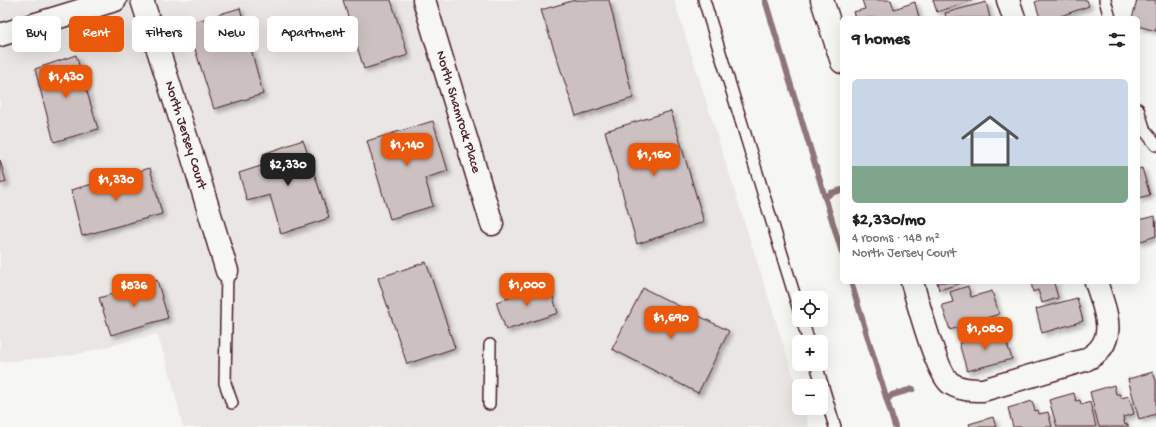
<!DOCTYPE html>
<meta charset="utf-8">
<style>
:root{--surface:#fff;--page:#f2f2f2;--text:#202124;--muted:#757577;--accent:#ea580c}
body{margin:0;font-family:"Gochi Hand",sans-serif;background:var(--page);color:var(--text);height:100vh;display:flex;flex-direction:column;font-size:15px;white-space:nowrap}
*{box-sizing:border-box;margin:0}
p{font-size:13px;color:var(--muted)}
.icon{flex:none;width:22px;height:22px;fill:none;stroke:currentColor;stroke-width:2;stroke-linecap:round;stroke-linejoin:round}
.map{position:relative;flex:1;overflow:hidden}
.drawer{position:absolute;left:840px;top:16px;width:300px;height:268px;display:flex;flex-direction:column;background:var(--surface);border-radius:6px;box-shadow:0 4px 16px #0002}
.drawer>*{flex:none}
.top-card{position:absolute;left:12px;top:16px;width:380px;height:36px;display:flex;gap:8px}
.buttons{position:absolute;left:792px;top:291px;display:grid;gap:8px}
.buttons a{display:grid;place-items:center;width:36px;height:36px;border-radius:6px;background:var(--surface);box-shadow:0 4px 16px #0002;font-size:20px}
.price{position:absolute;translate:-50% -34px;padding:0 9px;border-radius:8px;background:var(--accent);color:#fff;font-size:13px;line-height:26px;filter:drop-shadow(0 1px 2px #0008)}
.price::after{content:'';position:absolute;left:50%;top:24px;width:12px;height:9px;margin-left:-6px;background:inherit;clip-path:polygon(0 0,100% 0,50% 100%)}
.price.selected{background:#222;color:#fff}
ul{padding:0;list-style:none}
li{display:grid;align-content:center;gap:8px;height:212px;padding:0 12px}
li span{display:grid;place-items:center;height:124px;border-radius:6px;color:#555}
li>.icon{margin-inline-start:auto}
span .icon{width:72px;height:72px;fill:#fffc;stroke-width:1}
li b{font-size:17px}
h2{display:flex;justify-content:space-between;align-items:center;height:48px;padding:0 12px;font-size:17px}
.pill{padding:0 14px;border-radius:6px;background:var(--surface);box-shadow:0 4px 16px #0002;font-size:14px;line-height:36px}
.pill.selected{background:var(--accent);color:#fff}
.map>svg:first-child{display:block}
</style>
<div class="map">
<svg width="1156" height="427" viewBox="0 0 1156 427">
<defs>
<filter id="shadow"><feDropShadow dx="3.5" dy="3.5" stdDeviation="2" flood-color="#0004"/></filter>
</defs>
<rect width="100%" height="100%" fill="#f6f6f2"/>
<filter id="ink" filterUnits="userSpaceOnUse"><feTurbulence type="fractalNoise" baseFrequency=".025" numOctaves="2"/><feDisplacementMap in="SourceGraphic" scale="8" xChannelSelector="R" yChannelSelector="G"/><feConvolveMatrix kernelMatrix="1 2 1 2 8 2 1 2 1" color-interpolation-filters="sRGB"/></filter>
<g filter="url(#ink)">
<!-- built -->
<path fill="#e9e6e3" d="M0,0H674L799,394V408H803L809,427H183L170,373L157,334L74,355L0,362Z"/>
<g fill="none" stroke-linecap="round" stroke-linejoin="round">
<!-- stream -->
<path stroke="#8e747a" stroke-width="6" d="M765,0L842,253
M825,198L831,193L842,190
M851,282L895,427
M887,400L892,395L913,389"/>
</g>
<!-- building -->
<path fill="#ccc1c0" stroke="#4a1f2b" filter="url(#shadow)" d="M343,0H391L408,55L364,69Z
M575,0H609L633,98L576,116L541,10Z
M862,0H891L894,9L915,2L919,18H855L853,12L865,9Z
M933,0H974L937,12Z
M1040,0H1087L1089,6L1055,18H1040L1035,2Z
M1137,0H1156V31L1138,26V18H1132Z
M986,2L990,18H946L945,13Z
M240,8L263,94L214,109L187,24Z
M76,55L98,129L54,142L35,69Z
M671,111L704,222L637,244L605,131Z
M433,121L448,171L425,178L433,206L390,219L367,141Z
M303,140L329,218L281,234L270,195L247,201L239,173L264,165L263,154Z
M0,160L6,182L0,184Z
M150,168L162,214L82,236L71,190Z
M1142,168L1150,195L1138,198V169Z
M1155,216L1156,236L1138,242V220Z
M426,262L455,348L407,364L378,278Z
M157,280L168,318L111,335L99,298Z
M937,282H965L939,290Z
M1031,282H1058L1054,283L1058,298L1042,303L1038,290L1033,292Z
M549,285L558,313L506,330L496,302Z
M968,286L971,297L992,291L999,314L950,330L942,305L953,302L950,292Z
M643,288L729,331L698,393L612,349Z
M1077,298L1083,321L1042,333L1036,309Z
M1003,332L1012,359L967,371L959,343Z
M1153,372L1156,381V414L1139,419L1128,379Z
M1114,385L1116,394H1120L1121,398L1129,396L1134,414L1123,417L1125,425L1128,424V427H1099L1090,392Z
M1074,393L1076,401L1080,400L1081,405L1090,402L1096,427H1057L1049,400Z
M1032,401L1035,411L1038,410L1039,414L1048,412L1052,427H1013L1008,408Z
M993,417L996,427H970L969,424Z"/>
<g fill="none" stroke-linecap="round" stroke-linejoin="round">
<defs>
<path id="lane" d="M704,0L799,310
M1105,0L1110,18
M1138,109L1145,131L1156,145
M227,271L225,383L232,403
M802,320L809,342
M816,364L835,427
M489,404L490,345"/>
<g id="street">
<path id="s1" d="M142,0L192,155L227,271"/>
<path id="s2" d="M424,0L492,224"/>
<path d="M822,0L842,62"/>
<path d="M1008,0L1014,18"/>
<path d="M0,35L115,0"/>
<path d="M912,282C918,303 936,371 950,383C960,390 972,390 983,390L1085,360C1121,343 1105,310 1096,282"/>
</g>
</defs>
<!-- lane casing -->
<use href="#lane" stroke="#4a1f2b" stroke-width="14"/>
<!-- street casing -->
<use href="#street" stroke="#4a1f2b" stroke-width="25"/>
<!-- lane -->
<use href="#lane" stroke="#f6f6f2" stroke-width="11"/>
<!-- street -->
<use href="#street" stroke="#f6f6f2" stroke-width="22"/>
</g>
</g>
<g text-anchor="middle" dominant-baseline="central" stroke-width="4" stroke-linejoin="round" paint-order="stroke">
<!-- street labels -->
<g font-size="14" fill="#4a1f2b" stroke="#f6f6f2">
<text stroke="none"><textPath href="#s2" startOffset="117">North Shamrock Place</textPath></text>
<text stroke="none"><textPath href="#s1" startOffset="142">North Jersey Court</textPath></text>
</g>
</g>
</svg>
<div class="buttons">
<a><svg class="icon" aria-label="locate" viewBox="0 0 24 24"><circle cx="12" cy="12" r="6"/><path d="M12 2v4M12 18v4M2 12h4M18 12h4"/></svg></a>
<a>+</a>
<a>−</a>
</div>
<b class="price" style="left:66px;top:99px">$1,430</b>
<b class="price" style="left:407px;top:167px">$1,140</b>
<b class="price" style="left:654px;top:177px">$1,160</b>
<b class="price selected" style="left:288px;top:187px">$2,330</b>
<b class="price" style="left:116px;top:202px">$1,330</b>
<b class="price" style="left:527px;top:307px">$1,000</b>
<b class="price" style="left:134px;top:308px">$836</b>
<b class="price" style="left:671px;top:340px">$1,690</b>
<b class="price" style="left:985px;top:351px">$1,080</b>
<div class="top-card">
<a class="pill">Buy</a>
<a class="pill selected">Rent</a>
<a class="pill">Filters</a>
<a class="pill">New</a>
<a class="pill">Apartment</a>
</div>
<section class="drawer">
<h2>9 homes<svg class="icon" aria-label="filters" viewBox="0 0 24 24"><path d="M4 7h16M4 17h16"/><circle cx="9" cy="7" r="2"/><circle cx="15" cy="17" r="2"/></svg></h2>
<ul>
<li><span style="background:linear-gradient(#c9d6e8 70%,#7fa58c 0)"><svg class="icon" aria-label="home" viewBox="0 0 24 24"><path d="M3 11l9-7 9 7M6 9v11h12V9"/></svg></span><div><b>$2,330/mo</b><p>4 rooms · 148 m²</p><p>North Jersey Court</p></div></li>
</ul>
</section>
</div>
